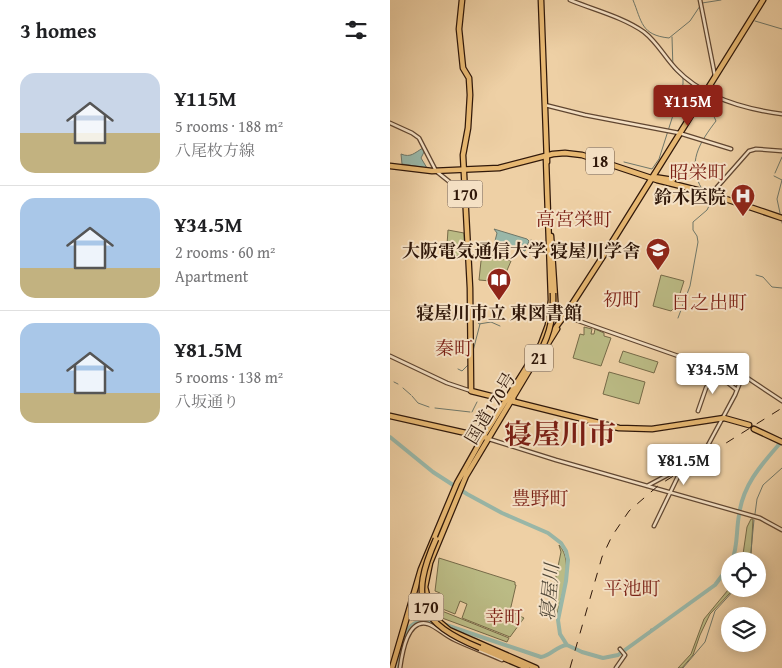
<!DOCTYPE html>
<meta charset="utf-8">
<style>
:root{--surface:#fff;--page:#f6f6f6;--text:#202124;--muted:#757577;--line:#e0e0e0;--accent:#8f2418}
body{margin:0;font-family:"Gentium Book Plus","Noto Serif JP",serif;background:var(--page);color:var(--text);height:100vh;display:flex;flex-direction:column;font-size:19px;white-space:nowrap}
*{box-sizing:border-box;margin:0}
p{font-size:16px;color:var(--muted)}
.icon{flex:none;width:28px;height:28px;fill:none;stroke:currentColor;stroke-width:2;stroke-linecap:round;stroke-linejoin:round}
.map{position:relative;flex:1;overflow:hidden}
.drawer{display:flex;flex-direction:column;background:var(--surface);width:390px}
.drawer>*{flex:none}
.tools{position:absolute;left:331px;top:552px;display:grid;gap:10px}
.tools a{display:grid;place-items:center;width:45px;height:45px;border-radius:50%;background:var(--surface);box-shadow:0 2px 12px #0003;font-size:25px}
.price{position:absolute;translate:-50% -42px;padding:0 11px;border-radius:5px;background:#fff;color:#222;font-size:16px;line-height:32px;filter:drop-shadow(0 1px 2px #0008)}
.price::after{content:'';position:absolute;left:50%;top:30px;width:15px;height:11px;margin-left:-8px;background:inherit;clip-path:polygon(0 0,100% 0,50% 100%)}
.price.active{background:var(--accent);color:#fff}
ul{padding:0;list-style:none}
li{display:flex;align-items:center;gap:15px;height:125px;padding:0 20px}
li+li{border-top:1px solid var(--line)}
li span{display:grid;place-items:center;flex:none;width:140px;height:100px;border-radius:15px;color:#555}
li>.icon{margin-inline-start:auto}
span .icon{width:60px;height:60px;fill:#fffc;stroke-width:1}
li b{font-size:21px}
h2{display:flex;justify-content:space-between;align-items:center;height:60px;padding:0 20px;font-size:21px}
main{display:flex;flex:1;min-height:0}
.map>svg:first-child{display:block}
</style>
<main>
<section class="drawer">
<h2>3 homes<svg class="icon" aria-label="filters" viewBox="0 0 24 24"><path d="M4 7h16M4 17h16"/><circle cx="9" cy="7" r="2"/><circle cx="15" cy="17" r="2"/></svg></h2>
<ul>
<li><span style="background:linear-gradient(#c9d6e8 60%,#c2b280 0)"><svg class="icon" aria-label="home" viewBox="0 0 24 24"><path d="M3 11l9-7 9 7M6 9v11h12V9"/></svg></span><div><b>¥115M</b><p>5 rooms · 188 m²</p><p>八尾枚方線</p></div></li>
<li><span style="background:linear-gradient(#a9c7e8 70%,#c2b280 0)"><svg class="icon" aria-label="home" viewBox="0 0 24 24"><path d="M3 11l9-7 9 7M6 9v11h12V9"/></svg></span><div><b>¥34.5M</b><p>2 rooms · 60 m²</p><p>Apartment</p></div></li>
<li><span style="background:linear-gradient(#a9c7e8 70%,#c2b280 0)"><svg class="icon" aria-label="home" viewBox="0 0 24 24"><path d="M3 11l9-7 9 7M6 9v11h12V9"/></svg></span><div><b>¥81.5M</b><p>5 rooms · 138 m²</p><p>八坂通り</p></div></li>
</ul>
</section>
<div class="map">
<svg width="392" height="668" viewBox="0 0 392 668">
<rect width="100%" height="100%" fill="#eed0a5"/>
<filter id="stains"><feTurbulence type="fractalNoise" baseFrequency=".004" numOctaves="4"/><feColorMatrix values="0 0 0 0 .2 0 0 0 0 .09 0 0 0 0 .02 0 0 0 .5 -.17"/></filter>
<radialGradient id="worn" r=".72"><stop offset=".6" stop-color="#630" stop-opacity="0"/><stop offset="1" stop-color="#630" stop-opacity=".3"/></radialGradient>
<!-- green -->
<path fill="#bbbb85" stroke="#766a48" d="M58,230L74,233L75,256H63L62,245H57Z
M97,254L121,261L112,282L89,280L91,261L95,258Z
M271,275L294,281L286,306L281,311L263,306Z
M194,327L202,329L201,334H204L205,329L214,333V336L221,338L211,366L183,358L190,334L194,335Z
M233,351L268,362L264,373L229,362Z
M219,372L255,382L249,404L213,394Z
M361,519H363L361,556L359,561H352L357,527Z
M169,545C185,562 171,598 166,617H165L164,586L171,552Z
M49,558L125,582V585H126L120,611L134,618L120,637L72,618L77,604L70,601L65,614L45,606L50,593L45,591Z
M338,590L341,592L320,614L310,635L303,655L292,668H288L301,654L314,619Z
M42,607L119,638L117,642L52,618Z"/>
<!-- water -->
<path fill="#99b7a8" stroke="#6f7769" d="M33,148L34,152L31,158L37,168L12,164L11,154C21,158 24,153 33,148Z
M104,229L137,239L139,241L135,251L119,246L116,257L107,255L110,243L105,241L107,233Z"/>
<g fill="none" stroke-linecap="round" stroke-linejoin="round">
<!-- stream -->
<path stroke="#6f7769" stroke-width="1" d="M243,0C252,22 251,35 279,38L300,21L312,3L331,0
M365,21L392,29
M282,37L283,69L294,79
M234,162L262,169L269,159L293,84V78
M385,173L392,157
M384,176L392,180L387,199L390,213
M312,189C296,163 310,142 326,121L316,99
M392,222V223
M138,256L141,240
M366,275L373,277L382,287L392,288
M63,316L67,317V319L76,320L78,318
M81,317L86,318L89,324L101,322L110,326
M86,318L89,308
M288,318L300,286L308,242L307,236L303,230V222L317,210L320,204L316,194
M83,351L90,324
M68,369L72,371L79,364
M4,382L8,384
M13,388L21,395
M22,396L28,403L39,407
M45,408L80,412
M82,412L87,402
M365,514L367,499L373,485L392,468
M360,561L364,520
M259,634L261,629
M293,668L315,642L325,611L345,589"/>
<!-- river -->
<path stroke="#99b7a8" stroke-width="4" d="M0,437L43,472L77,494L112,513L158,533L171,543L176,551L178,560L176,581L168,620L170,634L177,645L192,652L213,658L228,655L325,585L340,565
M342,561C348,546 346,531 349,515C353,484 372,464 392,441
M53,624L151,657C161,656 166,646 177,645
M9,668C12,643 13,613 46,623"/>
<defs>
<path id="tertiary" d="M180,0C204,10 233,17 254,32C268,43 275,58 287,70C314,98 354,109 392,114
M310,0L325,76
M155,105L195,115L289,133L341,149
M0,123L22,133L29,138L46,171L61,183H75
M321,194L359,151L366,149L392,151
M166,313L308,363L324,372L347,390
M0,356L57,383L81,391
M308,411L316,388L325,373
M99,439L166,460L370,518L392,530
M257,486L287,470L290,471
M264,526L293,466L317,447L345,395L353,375L392,401
M10,668C12,654 17,618 38,624C47,627 55,636 65,640C80,647 96,653 112,660
M226,668L235,655L230,649"/>
<path id="primary" d="M0,166L42,171L109,168L163,154L175,153L192,155L267,180L315,192L392,218
M264,177L283,180
M157,339L175,315L219,247L373,0
M147,361L167,329
M123,399L121,401L229,428L262,429L334,418L359,425
M0,416L98,438
M364,429L392,442"/>
<path id="trunk" d="M72,0L69,29L73,68L79,78L80,95L78,128L73,155L80,288L81,391L121,401
M151,0L157,162
M161,236L166,313
M143,364L76,476L40,563L35,587L41,611L46,619L59,630L146,668
M90,648L137,668
M2,668L31,569L67,483L93,437L151,344L158,325L161,300L156,159"/>
</defs>
<!-- tertiary casing -->
<use href="#tertiary" stroke="#604631" stroke-width="5"/>
<!-- primary casing -->
<use href="#primary" stroke="#30180a" stroke-width="7"/>
<!-- trunk casing -->
<use href="#trunk" stroke="#30180a" stroke-width="7"/>
<!-- tertiary -->
<use href="#tertiary" stroke="#f4e0c4" stroke-width="2.5"/>
<!-- primary -->
<use href="#primary" stroke="#e7b872" stroke-width="4.5"/>
<!-- trunk -->
<use href="#trunk" stroke="#e7b872" stroke-width="4.5"/>
<!-- rail -->
<path stroke="#30180a" stroke-width="1" stroke-dasharray="9 9" stroke-linecap="butt" d="M180,668L212,557L222,536L239,511L269,485L392,408"/>
<defs>
<path id="trunk-bridge" d="M143,364C158,341 164,321 163,293
M46,539C19,600 29,623 90,648"/>
</defs>
<!-- trunk-bridge casing -->
<use href="#trunk-bridge" stroke="#30180a" stroke-width="7" stroke-linecap="butt"/>
<!-- trunk-bridge -->
<use href="#trunk-bridge" stroke="#e7b872" stroke-width="4.5"/>
</g>
<!-- icons -->
<defs>
<symbol id="hospital-pin" viewBox="-11 -11 22 30"><path d="M0 17L-7.5 6A9.5 9.5 0 1 1 7.5 6Z" fill="#8f2418" stroke="#f4e0c4"/><path d="M-5-5h3v3.5h4V-5h3V5h-3V1.5h-4V5h-3Z" fill="#fff"/></symbol>
<symbol id="university-pin" viewBox="-11 -11 22 30"><path d="M0 17L-7.5 6A9.5 9.5 0 1 1 7.5 6Z" fill="#8f2418" stroke="#f4e0c4"/><path d="M0-5L7-2L0 1L-7-2ZM-4 1L0 2.5L4 1V4Q0 6-4 4Z" fill="#fff"/></symbol>
<symbol id="library-pin" viewBox="-11 -11 22 30"><path d="M0 17L-7.5 6A9.5 9.5 0 1 1 7.5 6Z" fill="#8f2418" stroke="#f4e0c4"/><path d="M-6-4Q-3-5.5-.7-3.5V5Q-3 3-6 4ZM6-4Q3-5.5 .7-3.5V5Q3 3 6 4Z" fill="#fff"/></symbol>
</defs>
<g fill-rule="evenodd">
<use href="#hospital-pin" x="339" y="182" width="28" height="38"/>
<use href="#university-pin" x="254" y="236" width="28" height="38"/>
<use href="#library-pin" x="95" y="266" width="28" height="38"/>
</g>
<g text-anchor="middle" dominant-baseline="central" stroke-width="4" stroke-linejoin="round" paint-order="stroke">
<!-- shield labels -->
<g fill="#f4e0c4" stroke="#6b5442" stroke-width="1">
<rect x="196" y="147.5" width="28" height="27" rx="4"/>
<rect x="57.5" y="180.5" width="35" height="27" rx="4"/>
<rect x="135" y="344.5" width="28" height="27" rx="4"/>
<rect x="18.5" y="593.5" width="35" height="27" rx="4"/>
</g>
<g font-size="16" font-weight="bold" fill="#30180a">
<text x="210" y="161">18</text>
<text x="75" y="194">170</text>
<text x="149" y="358">21</text>
<text x="36" y="607">170</text>
</g>
<!-- poi labels -->
<g font-size="18" font-weight="bold" fill="#30180a" stroke="#f4e0c4" text-anchor="end">
<text x="336" y="196">鈴木医院</text>
<text x="250" y="250">大阪電気通信大学 寝屋川学舎</text>
<text x="109" y="312" text-anchor="middle">寝屋川市立 東図書館</text>
</g>
<!-- street labels -->
<g font-size="18" fill="#30180a" stroke="#f4e0c4">
<text transform="translate(100 408) rotate(-59)">国道170号</text>
</g>
<!-- neighbourhood labels -->
<g font-size="19" fill="#7a1f14" stroke="#f4e0c4">
<text x="308" y="172">昭栄町</text>
<text x="184" y="219">高宮栄町</text>
<text x="232" y="299">初町</text>
<text x="319" y="302">日之出町</text>
<text x="64" y="348">秦町</text>
<text x="150" y="498">豊野町</text>
<text x="242" y="588">平池町</text>
<text x="114" y="617">幸町</text>
</g>
<!-- water labels -->
<g font-size="19" font-style="italic" fill="#504839" stroke="#f4e0c4">
<text transform="translate(159 592) rotate(-85)">寝屋川</text>
</g>
<!-- town labels -->
<g font-size="28" font-weight="bold" fill="#7a1f14" stroke="#f4e0c4">
<text x="170" y="433">寝屋川市</text>
</g>
</g>
<rect width="100%" height="100%" filter="url(#stains)"/>
<rect width="100%" height="100%" fill="url(#worn)"/>
</svg>
<div class="tools">
<a><svg class="icon" aria-label="locate" viewBox="0 0 24 24"><circle cx="12" cy="12" r="6"/><path d="M12 2v4M12 18v4M2 12h4M18 12h4"/></svg></a>
<a><svg class="icon" aria-label="layers" viewBox="0 0 24 24"><path d="M12 4l9 5-9 5-9-5zM3 14l9 5 9-5"/></svg></a>
</div>
<b class="price active" style="left:298px;top:127px">¥115M</b>
<b class="price" style="left:323px;top:395px">¥34.5M</b>
<b class="price" style="left:294px;top:486px">¥81.5M</b>
</div>
</main>
